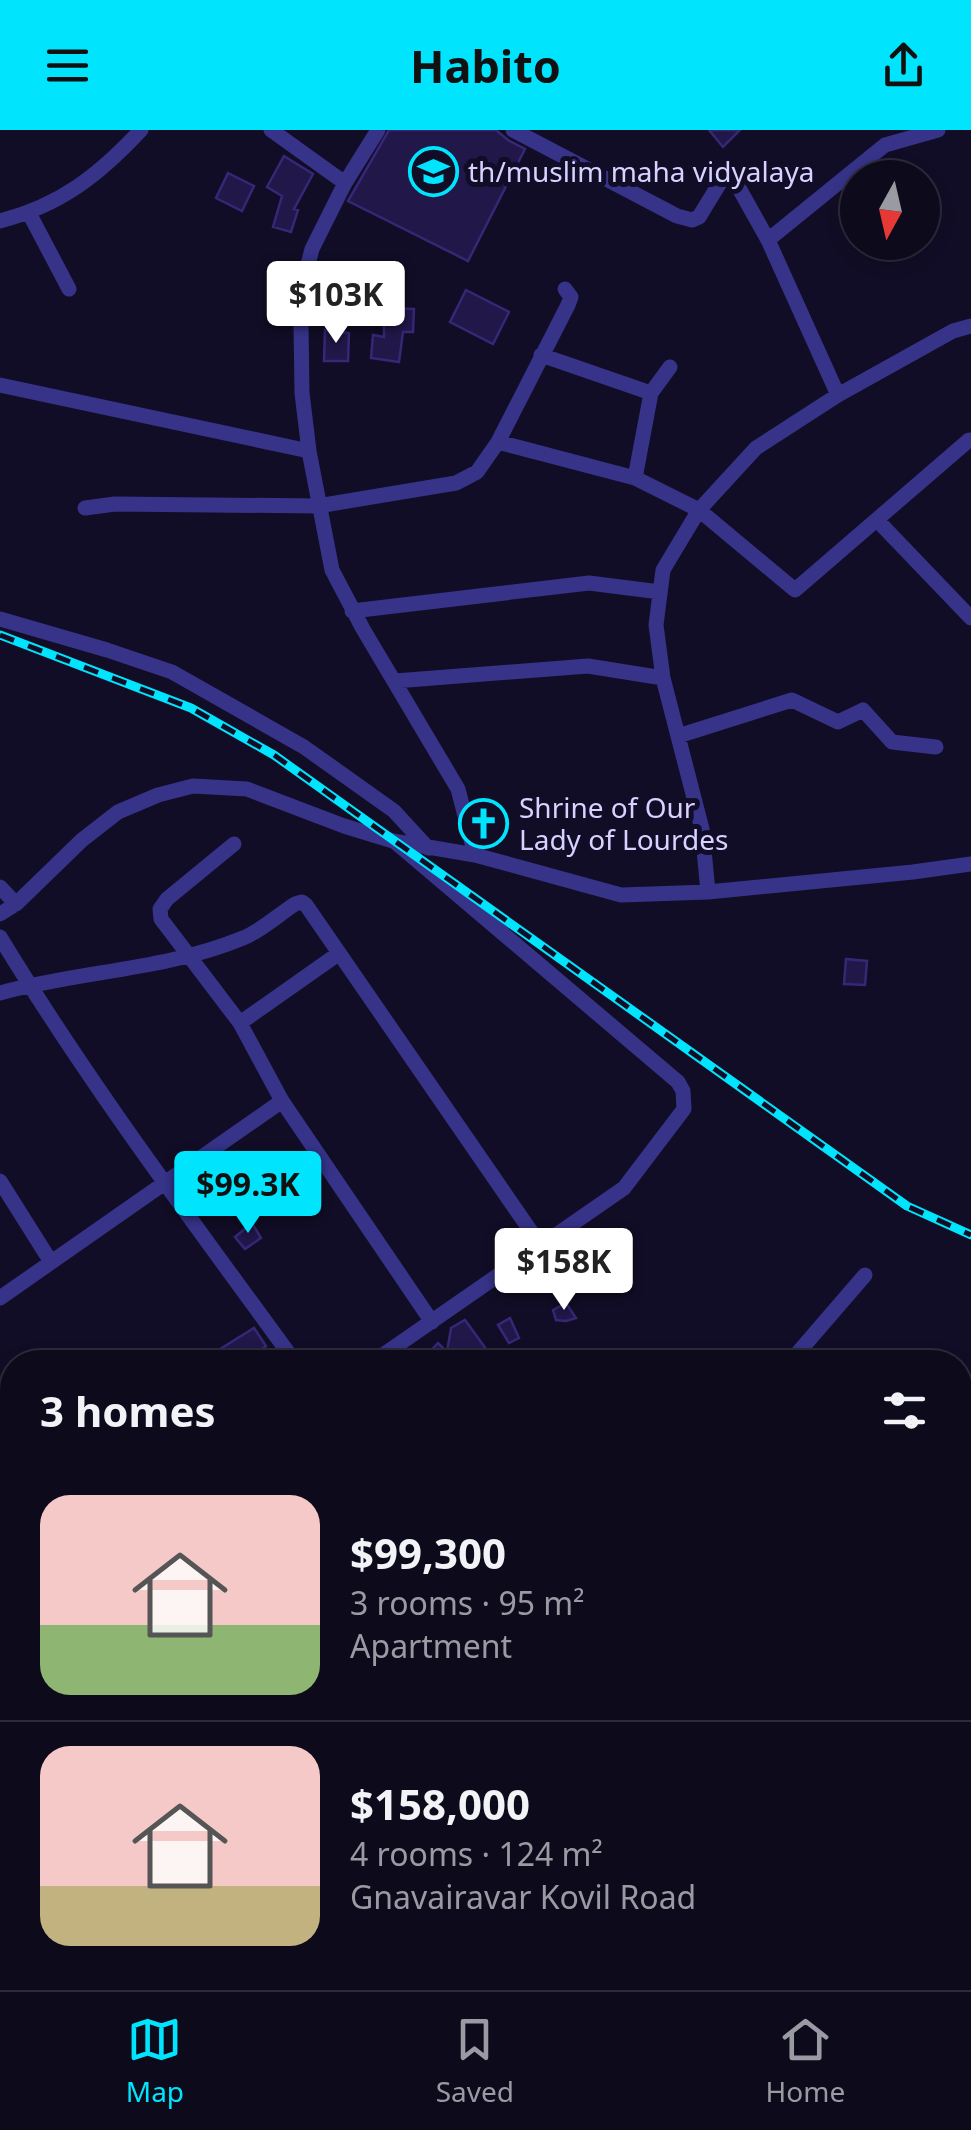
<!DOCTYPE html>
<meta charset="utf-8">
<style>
:root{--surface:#0d0a1c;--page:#1b1829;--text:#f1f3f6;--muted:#9a9aa3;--line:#2d2b3b;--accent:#00e4fd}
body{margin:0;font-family:"Noto Sans",sans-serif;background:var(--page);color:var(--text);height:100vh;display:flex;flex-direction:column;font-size:38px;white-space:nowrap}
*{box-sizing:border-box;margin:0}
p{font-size:32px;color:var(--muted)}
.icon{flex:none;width:55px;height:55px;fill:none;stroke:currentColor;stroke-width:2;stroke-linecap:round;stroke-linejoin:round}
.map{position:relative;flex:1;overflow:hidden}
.drawer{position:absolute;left:0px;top:1220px;width:972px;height:640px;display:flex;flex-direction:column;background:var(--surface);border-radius:40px 40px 0 0;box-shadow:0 5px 15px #0003,0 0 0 2px var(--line)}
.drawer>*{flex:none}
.needle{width:65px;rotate:188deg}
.controls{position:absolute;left:840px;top:30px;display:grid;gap:20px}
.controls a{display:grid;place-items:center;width:100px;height:100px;border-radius:50%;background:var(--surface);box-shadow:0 5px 15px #0003,0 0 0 2px var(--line);font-size:50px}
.price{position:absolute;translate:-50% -85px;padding:0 22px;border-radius:10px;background:#fff;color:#222;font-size:32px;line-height:65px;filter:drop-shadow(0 2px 5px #0008)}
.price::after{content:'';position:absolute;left:50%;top:60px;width:30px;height:22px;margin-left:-15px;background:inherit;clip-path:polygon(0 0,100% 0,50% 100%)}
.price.active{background:var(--accent);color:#111}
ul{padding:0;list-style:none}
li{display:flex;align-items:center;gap:30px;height:250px;padding:0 40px}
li+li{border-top:2px solid var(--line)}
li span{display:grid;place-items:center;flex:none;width:280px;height:200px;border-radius:30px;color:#555}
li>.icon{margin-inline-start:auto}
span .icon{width:120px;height:120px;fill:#fffc;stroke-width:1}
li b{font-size:42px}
h2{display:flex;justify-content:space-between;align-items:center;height:120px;padding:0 40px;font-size:42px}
header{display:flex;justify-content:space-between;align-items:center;height:130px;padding:0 40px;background:var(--accent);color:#111;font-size:45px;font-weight:700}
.dock{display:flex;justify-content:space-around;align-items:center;height:140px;border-top:2px solid var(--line);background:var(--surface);font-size:28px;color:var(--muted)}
.dock a{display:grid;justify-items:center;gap:5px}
.dock .active{color:var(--accent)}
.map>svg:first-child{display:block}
</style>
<header><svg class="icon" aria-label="menu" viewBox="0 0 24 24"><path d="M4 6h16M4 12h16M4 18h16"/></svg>Habito<svg class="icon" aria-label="share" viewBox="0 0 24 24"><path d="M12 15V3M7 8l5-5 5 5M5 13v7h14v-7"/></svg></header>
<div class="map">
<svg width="971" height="1860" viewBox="0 0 971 1860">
<rect width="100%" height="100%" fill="#110d26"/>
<!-- building -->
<path fill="#211749" stroke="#362777" stroke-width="2.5" d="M389,0H496L508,10L525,19L468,131L348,71Z
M709,0H740L723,17Z
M284,26L313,44L294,79L298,80L291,102L273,97L282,66L267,57Z
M228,43L254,56L242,81L216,68Z
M362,155L363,181L313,183L315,157Z
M466,160L509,182L493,214L450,192Z
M384,178L414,179L413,202H403L399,232L371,228L373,205L384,207Z
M325,200L349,203L348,231H324Z
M846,829L867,831L865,855L844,854Z
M252,1093L261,1108L245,1119L235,1107Z
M566,1173L576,1188L566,1191L556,1190L553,1180Z
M510,1188L519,1208L509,1213L498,1195Z
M465,1190L489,1223L469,1232H420L438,1213L447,1222L451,1198Z
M254,1198L266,1216L247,1232H203L218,1222L217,1221Z
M0,1306L12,1318V1365L0,1352Z
M12,1416V1462L0,1443V1424Z
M12,1512V1539L0,1554V1520Z
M12,1694V1739L0,1728V1702Z
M0,1787L12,1799V1803L0,1816Z
M0,1834L12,1836V1848H96L93,1860H0Z
M309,1848H370L395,1860H314L307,1856Z"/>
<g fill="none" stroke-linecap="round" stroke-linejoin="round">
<!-- minor -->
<path stroke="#363389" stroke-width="15" d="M271,0L345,53
M378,0L345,53L312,119L304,150L301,195L302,263L309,321L332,440L363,499L458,659L475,725
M513,0L677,86L692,90L699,87L721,51L729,47L735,51L768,110L838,265
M29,83L69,159
M0,91C61,75 99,45 141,0
M768,110L885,15L938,0
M541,225L651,263
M0,255L309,321
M498,312L635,348L699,380L795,460L969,310
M635,348L651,263L670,237
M85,378L115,374L318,376L456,353L477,342L498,312L568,175L571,167L565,159
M877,390L971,488
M352,481L589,453L660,462
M0,489L107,520L172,542L304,617L394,681L428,718
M395,551L588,536L663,548
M678,606L792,570L838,592L863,580L892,612L936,617
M234,714L167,769L160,779L161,789L240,893L282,971L432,1192
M0,757L16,774
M708,762L913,742L971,734
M0,784L16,774L82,710L118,682L158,665L193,656L247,659L344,696L393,711L475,725L621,765L708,762L702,699L663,548L656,495L663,440L699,380L756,318L838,265L953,201L971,196
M0,807C89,954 194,1093 295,1232
M0,863C80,841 166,840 243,808C261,801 278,785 295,774L302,772L306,775L541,1116
M240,893L338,824
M0,1051L51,1132
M0,1168L282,971
M373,1232L624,1058L684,979L683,961L678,952L394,711
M790,1232L865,1145
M0,1280L12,1297
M960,1460L971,1440
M0,1492L12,1484
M960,1641L971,1644
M0,1691L12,1678
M960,1830L971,1835
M119,1860L122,1848
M294,1860L298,1848
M560,1860L565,1848"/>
<!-- highway -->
<path stroke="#ff4da3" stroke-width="22" d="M0,1767L12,1776
M136,1848L176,1860"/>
<defs>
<path id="rail" d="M0,505L191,578L274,625L907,1076L971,1105"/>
</defs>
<!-- rail casing -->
<use href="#rail" stroke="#00e4fd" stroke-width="9"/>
<!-- rail -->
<use href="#rail" stroke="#110d26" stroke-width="5" stroke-dasharray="15" stroke-linecap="butt"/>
</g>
<!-- icons -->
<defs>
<symbol id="school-ring" viewBox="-11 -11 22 22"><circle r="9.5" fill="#110d26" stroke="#00e4fd" stroke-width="1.5"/><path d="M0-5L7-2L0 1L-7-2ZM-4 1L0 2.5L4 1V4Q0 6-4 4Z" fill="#00e4fd"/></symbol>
<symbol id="church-ring" viewBox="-11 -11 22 22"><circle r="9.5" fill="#110d26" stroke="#00e4fd" stroke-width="1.5"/><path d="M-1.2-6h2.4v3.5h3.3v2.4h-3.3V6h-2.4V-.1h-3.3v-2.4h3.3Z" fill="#00e4fd"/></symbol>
</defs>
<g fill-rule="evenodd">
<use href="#school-ring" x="406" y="14" width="55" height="55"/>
<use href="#church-ring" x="456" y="666" width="55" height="55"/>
</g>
<g text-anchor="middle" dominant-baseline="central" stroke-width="10" stroke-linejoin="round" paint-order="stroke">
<!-- poi labels -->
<g font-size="28" fill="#d7d2ff" stroke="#110d26" text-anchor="start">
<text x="468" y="41">th/muslim maha vidyalaya</text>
<text x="519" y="677">Shrine of Our<tspan x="519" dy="32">Lady of Lourdes</tspan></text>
</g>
</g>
</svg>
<div class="controls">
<a><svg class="needle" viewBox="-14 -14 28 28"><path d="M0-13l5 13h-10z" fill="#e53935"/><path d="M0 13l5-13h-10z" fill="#9a9aa3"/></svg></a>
</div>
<b class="price" style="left:336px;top:216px">$103K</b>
<b class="price active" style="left:248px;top:1106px">$99.3K</b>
<b class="price" style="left:564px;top:1183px">$158K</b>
<section class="drawer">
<h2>3 homes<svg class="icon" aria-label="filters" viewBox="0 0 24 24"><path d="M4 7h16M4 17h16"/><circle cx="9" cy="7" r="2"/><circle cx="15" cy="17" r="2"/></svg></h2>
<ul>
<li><span style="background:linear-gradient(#f6c9c9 65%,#8fb573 0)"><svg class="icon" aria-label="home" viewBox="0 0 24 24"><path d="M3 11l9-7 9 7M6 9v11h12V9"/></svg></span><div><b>$99,300</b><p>3 rooms · 95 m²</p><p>Apartment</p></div></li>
<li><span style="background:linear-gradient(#f6c9c9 70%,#c2b280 0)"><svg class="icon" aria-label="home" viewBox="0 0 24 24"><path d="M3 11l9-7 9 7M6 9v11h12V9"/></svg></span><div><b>$158,000</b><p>4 rooms · 124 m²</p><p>Gnavairavar Kovil Road</p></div></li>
</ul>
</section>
</div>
<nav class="dock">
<a class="active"><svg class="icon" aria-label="map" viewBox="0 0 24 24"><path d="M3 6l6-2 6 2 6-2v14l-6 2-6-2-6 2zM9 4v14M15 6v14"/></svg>Map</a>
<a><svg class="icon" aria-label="saved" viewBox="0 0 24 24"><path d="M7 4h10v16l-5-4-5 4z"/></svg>Saved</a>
<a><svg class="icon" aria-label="home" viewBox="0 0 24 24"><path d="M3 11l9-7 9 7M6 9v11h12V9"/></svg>Home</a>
</nav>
